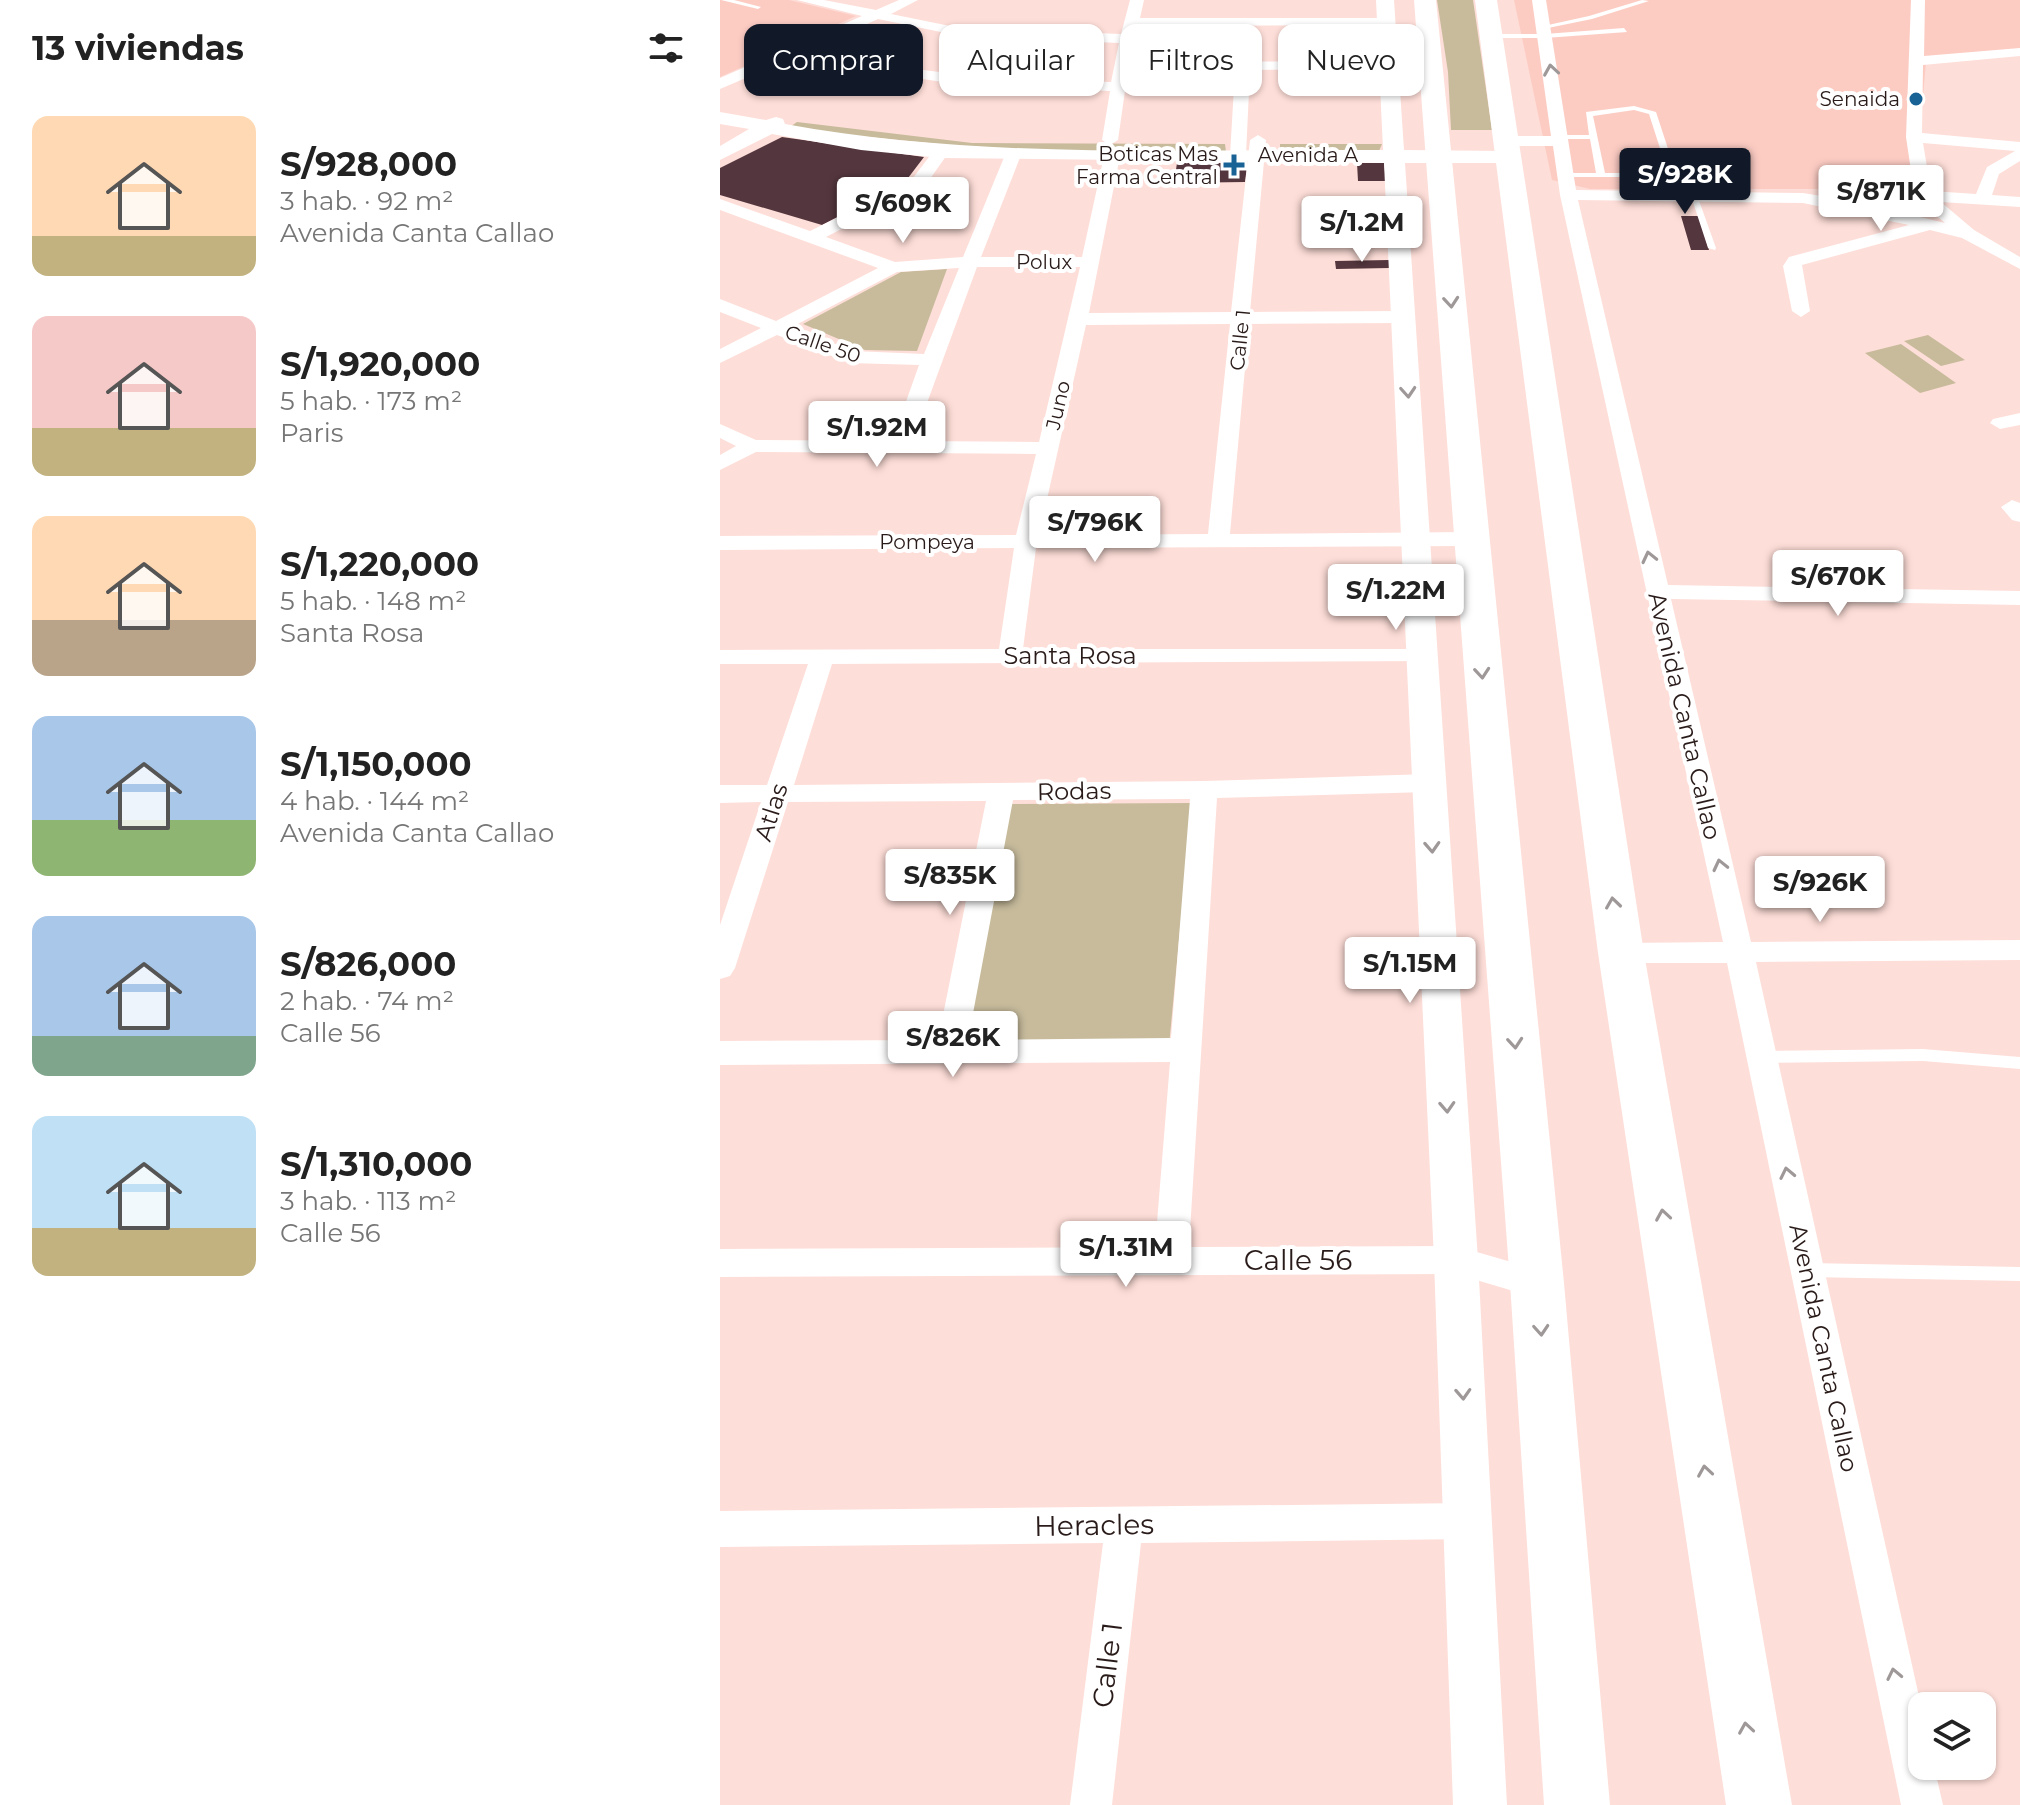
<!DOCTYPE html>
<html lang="es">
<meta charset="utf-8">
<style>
:root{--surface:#fff;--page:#f2f2f2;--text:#222;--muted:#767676;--accent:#111827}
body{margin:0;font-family:Montserrat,sans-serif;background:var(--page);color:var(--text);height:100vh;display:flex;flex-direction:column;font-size:30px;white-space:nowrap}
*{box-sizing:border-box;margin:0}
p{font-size:26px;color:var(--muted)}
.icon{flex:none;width:44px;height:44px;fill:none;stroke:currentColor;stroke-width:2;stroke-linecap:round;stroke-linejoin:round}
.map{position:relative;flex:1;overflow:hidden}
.details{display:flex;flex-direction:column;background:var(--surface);width:720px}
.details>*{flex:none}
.guide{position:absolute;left:24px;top:24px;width:760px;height:72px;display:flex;gap:16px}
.tools{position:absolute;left:1188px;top:1692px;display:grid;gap:16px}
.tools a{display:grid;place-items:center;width:88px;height:88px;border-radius:16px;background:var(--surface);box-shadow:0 2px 6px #0004;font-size:40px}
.price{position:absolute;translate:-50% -68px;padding:0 18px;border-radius:8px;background:#fff;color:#222;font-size:26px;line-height:52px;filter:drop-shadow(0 2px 4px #0008)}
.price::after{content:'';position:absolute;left:50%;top:48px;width:24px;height:18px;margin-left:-12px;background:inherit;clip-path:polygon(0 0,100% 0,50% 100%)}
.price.on{background:var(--accent);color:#fff}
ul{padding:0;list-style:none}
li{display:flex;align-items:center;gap:24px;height:200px;padding:0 32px}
li span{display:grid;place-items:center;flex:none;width:224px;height:160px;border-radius:16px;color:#555}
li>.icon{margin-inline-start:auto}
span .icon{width:96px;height:96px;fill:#fffc;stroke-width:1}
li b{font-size:34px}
h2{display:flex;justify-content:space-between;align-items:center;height:96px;padding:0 32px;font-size:34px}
.pill{padding:0 28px;border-radius:16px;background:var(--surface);box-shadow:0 2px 6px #0004;font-size:28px;line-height:72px}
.pill.on{background:var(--accent);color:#fff}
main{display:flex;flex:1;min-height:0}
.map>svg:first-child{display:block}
</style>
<main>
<section class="details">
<h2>13 viviendas<svg class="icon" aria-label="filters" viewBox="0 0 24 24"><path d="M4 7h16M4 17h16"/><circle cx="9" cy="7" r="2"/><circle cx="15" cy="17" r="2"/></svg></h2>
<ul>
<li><span style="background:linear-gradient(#ffd9b3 75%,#c2b280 0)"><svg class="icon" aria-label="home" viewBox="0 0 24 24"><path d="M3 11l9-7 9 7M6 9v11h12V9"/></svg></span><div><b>S/928,000</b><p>3 hab. · 92 m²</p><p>Avenida Canta Callao</p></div></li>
<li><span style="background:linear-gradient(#f6c9c9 70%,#c2b280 0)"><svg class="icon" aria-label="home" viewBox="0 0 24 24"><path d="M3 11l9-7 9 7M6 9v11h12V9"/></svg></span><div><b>S/1,920,000</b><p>5 hab. · 173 m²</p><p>Paris</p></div></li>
<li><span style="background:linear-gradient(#ffd9b3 65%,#b9a48a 0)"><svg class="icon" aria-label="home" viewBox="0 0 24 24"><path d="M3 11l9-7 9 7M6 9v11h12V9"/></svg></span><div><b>S/1,220,000</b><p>5 hab. · 148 m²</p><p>Santa Rosa</p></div></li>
<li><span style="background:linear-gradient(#a9c7e8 65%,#8fb573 0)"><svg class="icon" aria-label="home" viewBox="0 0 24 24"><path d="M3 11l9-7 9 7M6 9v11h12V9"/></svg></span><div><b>S/1,150,000</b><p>4 hab. · 144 m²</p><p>Avenida Canta Callao</p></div></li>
<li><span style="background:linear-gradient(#a9c7e8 75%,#7fa58c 0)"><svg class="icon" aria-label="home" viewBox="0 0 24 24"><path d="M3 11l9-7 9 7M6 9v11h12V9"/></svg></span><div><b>S/826,000</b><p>2 hab. · 74 m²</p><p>Calle 56</p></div></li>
<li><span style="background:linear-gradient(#bfe0f5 70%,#c2b280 0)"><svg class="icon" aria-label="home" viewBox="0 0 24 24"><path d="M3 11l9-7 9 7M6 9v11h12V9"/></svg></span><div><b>S/1,310,000</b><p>3 hab. · 113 m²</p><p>Calle 56</p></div></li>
</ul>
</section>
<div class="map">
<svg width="1300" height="1805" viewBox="0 0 1300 1805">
<rect width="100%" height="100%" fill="#feded8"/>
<!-- built -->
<path fill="#fcccc3" d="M0,0H69L136,16L0,77Z
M794,0H1300V49L1206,62L1195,189H870L832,180Z"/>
<!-- green -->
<path fill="#c7bb9c" d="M717,0H753L772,130H731L728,72Z
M77,122L252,143L505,144L506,152H300L67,129Z
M560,144H662L659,151H560Z
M227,269L197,351L145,350L83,324L181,272Z
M1208,335L1245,360L1221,366L1184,341Z
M1181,344L1236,383L1200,393L1145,353Z
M472,803L449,1046L237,1047L284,804Z"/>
<!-- building -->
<path fill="#54363e" d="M62,137L204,157L185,182L102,225L0,195V168Z
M457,163H520L527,166L525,182L454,183Z
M637,163H664L666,181H638Z
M961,216H979L989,250H971Z
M669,260V268L616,269L615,261Z"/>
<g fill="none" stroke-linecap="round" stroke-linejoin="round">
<!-- service -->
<path fill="#fff" fill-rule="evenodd" d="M1,0H14L41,7L38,9Z
M922,0L929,1L872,19L823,29L819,27L869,16Z
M904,28L907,32L825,38H770L766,36L770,34H825Z
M914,106L936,112L954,167L951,174L938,177H842L841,175L845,173H876L870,139H840L836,137L837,135H869L866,112ZM914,110L929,114L946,167L945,170L938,173H885L873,116Z
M970,193L977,195L996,248L995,250L988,248Z
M1203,1049L1300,1057V1069L1203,1061L1042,1063L1037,1061L1034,1057L1037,1053L1042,1051Z
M1088,1263L1300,1267V1281L1088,1277L1082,1275L1080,1270L1082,1265Z"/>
<!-- minor -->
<path fill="#fff" fill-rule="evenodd" d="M77,0H104L156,10L179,0H198L171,14L240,28L401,34L410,0H424L420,18H666L671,19V25L418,26L409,62L670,61L677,65L670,69L530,70L526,155L518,160L510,155L515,70H408L398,140L390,145L382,140L390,91L236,84L156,72L77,56L0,89V78L142,16ZM158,19L240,36L399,43L391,82C289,81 189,73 90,50Z
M812,0H826L856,190L1083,193L1138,202L1225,223L1199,201L1144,202L1136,197L1144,192L1194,191L1186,137L1191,0H1205L1204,56L1300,48V56L1203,65L1202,133L1300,142V161L1279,174L1272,195L1300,197V207L1221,202L1254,230L1300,257V269L1242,238L1210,230L1082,265L1090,311L1081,317L1072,311L1063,266L1069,257L1189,225L1083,203L858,200L948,585L1300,591V605L951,599L1031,942L1300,940V960L1036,962L1202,1710V1766H1214L1223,1805H1181L1007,963H901L891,960L887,953L891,946L901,943L1003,942L840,195L833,146H785L777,141L785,136H831ZM1203,143L1295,151L1267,167L1256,194L1211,191Z
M538,135L546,140L530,312L683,311L692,317L683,323L529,324L510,534L749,532L760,539L749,546L316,548L303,649H701L710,651L713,656L710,661L112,664L74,785L484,781L708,774L717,777L721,783L717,789L708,792L497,798L469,1247L736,1246L829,1273L834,1283L829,1293L817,1298L736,1274L0,1277V1249L435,1247L450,1062L0,1065V1041L218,1040L266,801L68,802L15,968L10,976L0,979V925L41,802L0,803V785H47L88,664H0V650L279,649L294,548L0,550V536L296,535L316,454L36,452L0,470V455L16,446L0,438V424L36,440L172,441L199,365L130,363L57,335L0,363V349L41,328L0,312V299L56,321L158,268L0,210V199L90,231L181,186L193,178L215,149L221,147L229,152L205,186L106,237L175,262L243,257L285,155L293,150L301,155L261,257H362L384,156L392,151L400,156L369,313L511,312L530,140ZM257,267H360L319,442L193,441ZM239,268L204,354L133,351L72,327L177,272ZM510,324L488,534L319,535L366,325ZM470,799L451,1038L248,1040L293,800Z
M1300,413V425L1280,429L1270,423L1273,419Z
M1292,500L1300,503V522L1292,520L1281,507Z
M749,1503L762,1508L768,1521L762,1534L749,1539L421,1543L392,1805H350L383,1543L0,1547V1511Z"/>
<!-- tertiary -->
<path fill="#fff" fill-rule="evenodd" d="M656,0H674L684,150L787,151L797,157L787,163H685L758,1260L787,1805H733L714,1260L664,163L221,158L141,150L52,134L0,160V146L29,129L0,124V112L46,120L56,117L63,119L65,124C262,160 464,149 663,150Z"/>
<!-- primary -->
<path fill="#fff" fill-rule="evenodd" d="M694,0H716L844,1283L890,1805H824L790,1283Z
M755,0H777L924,953L1072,1805H1006L878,953Z"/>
</g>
<!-- one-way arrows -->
<defs><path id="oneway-chevron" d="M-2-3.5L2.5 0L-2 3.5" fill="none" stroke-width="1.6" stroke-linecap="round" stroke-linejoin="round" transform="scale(2)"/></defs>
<g stroke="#9f9898">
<use href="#oneway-chevron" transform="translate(831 70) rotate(-99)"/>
<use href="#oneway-chevron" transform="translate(731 302) rotate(85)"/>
<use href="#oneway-chevron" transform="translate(688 392) rotate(86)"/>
<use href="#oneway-chevron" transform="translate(929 557) rotate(-103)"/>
<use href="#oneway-chevron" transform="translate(762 673) rotate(85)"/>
<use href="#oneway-chevron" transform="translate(712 847) rotate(87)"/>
<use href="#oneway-chevron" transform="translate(1000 865) rotate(-103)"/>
<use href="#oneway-chevron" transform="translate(893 903) rotate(-98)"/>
<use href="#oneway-chevron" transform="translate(795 1043) rotate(85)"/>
<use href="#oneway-chevron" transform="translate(727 1107) rotate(87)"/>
<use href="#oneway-chevron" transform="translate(1067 1173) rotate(-102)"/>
<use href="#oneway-chevron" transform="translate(943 1215) rotate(-99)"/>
<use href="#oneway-chevron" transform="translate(821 1330) rotate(86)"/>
<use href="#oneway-chevron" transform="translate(743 1394) rotate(87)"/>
<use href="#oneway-chevron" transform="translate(985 1471) rotate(-99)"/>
<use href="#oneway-chevron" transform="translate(1174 1674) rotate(-102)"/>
<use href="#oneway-chevron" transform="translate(1026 1728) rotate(-99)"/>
</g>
<!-- markers -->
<g fill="#186295" stroke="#fff" stroke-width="3">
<circle cx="1196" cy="99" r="8"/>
<path d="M510 153h8v8h8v8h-8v8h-8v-8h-8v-8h8z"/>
</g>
<g text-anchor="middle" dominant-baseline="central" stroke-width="8" stroke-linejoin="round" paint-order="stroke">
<!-- far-poi labels -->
<g font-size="20" fill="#291b19" stroke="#fff" text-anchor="end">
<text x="1180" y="99">Senaida</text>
<text x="498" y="154">Boticas Mas<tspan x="498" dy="23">Farma Central</tspan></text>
</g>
<!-- far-street labels -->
<g font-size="20" fill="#291b19" stroke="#fff">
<text x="588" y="155">Avenida A</text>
<text x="324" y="262">Polux</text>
<text transform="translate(520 340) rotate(-84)">Calle 1</text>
<text transform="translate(103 344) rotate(19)">Calle 50</text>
<text transform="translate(338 405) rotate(-77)">Juno</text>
<text x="207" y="542">Pompeya</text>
</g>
<!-- street labels -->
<g font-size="24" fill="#291b19" stroke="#fff">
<text x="350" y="655">Santa Rosa</text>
<text transform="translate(965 716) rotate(77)">Avenida Canta Callao</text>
<text transform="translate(354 791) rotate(-1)">Rodas</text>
<text transform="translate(51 812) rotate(-72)">Atlas</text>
<text transform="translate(1104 1348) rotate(78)">Avenida Canta Callao</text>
</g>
<!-- near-street labels -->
<g font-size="28" fill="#291b19" stroke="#fff">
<text x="578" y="1260">Calle 56</text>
<text transform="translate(374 1525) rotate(-1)">Heracles</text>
<text transform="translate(387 1665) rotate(-83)">Calle 1</text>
</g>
</g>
</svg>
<div class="tools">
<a><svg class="icon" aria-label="layers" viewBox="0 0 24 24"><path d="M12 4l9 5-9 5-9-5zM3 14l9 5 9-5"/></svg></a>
</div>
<b class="price on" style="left:965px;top:216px">S/928K</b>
<b class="price" style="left:1161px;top:233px">S/871K</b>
<b class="price" style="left:183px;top:245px">S/609K</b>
<b class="price" style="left:642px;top:264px">S/1.2M</b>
<b class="price" style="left:157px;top:469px">S/1.92M</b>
<b class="price" style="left:375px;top:564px">S/796K</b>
<b class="price" style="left:1118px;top:618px">S/670K</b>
<b class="price" style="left:676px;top:632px">S/1.22M</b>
<b class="price" style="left:230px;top:917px">S/835K</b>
<b class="price" style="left:1100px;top:924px">S/926K</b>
<b class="price" style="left:690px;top:1005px">S/1.15M</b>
<b class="price" style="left:233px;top:1079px">S/826K</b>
<b class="price" style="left:406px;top:1289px">S/1.31M</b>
<div class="guide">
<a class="pill on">Comprar</a>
<a class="pill">Alquilar</a>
<a class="pill">Filtros</a>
<a class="pill">Nuevo</a>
</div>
</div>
</main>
